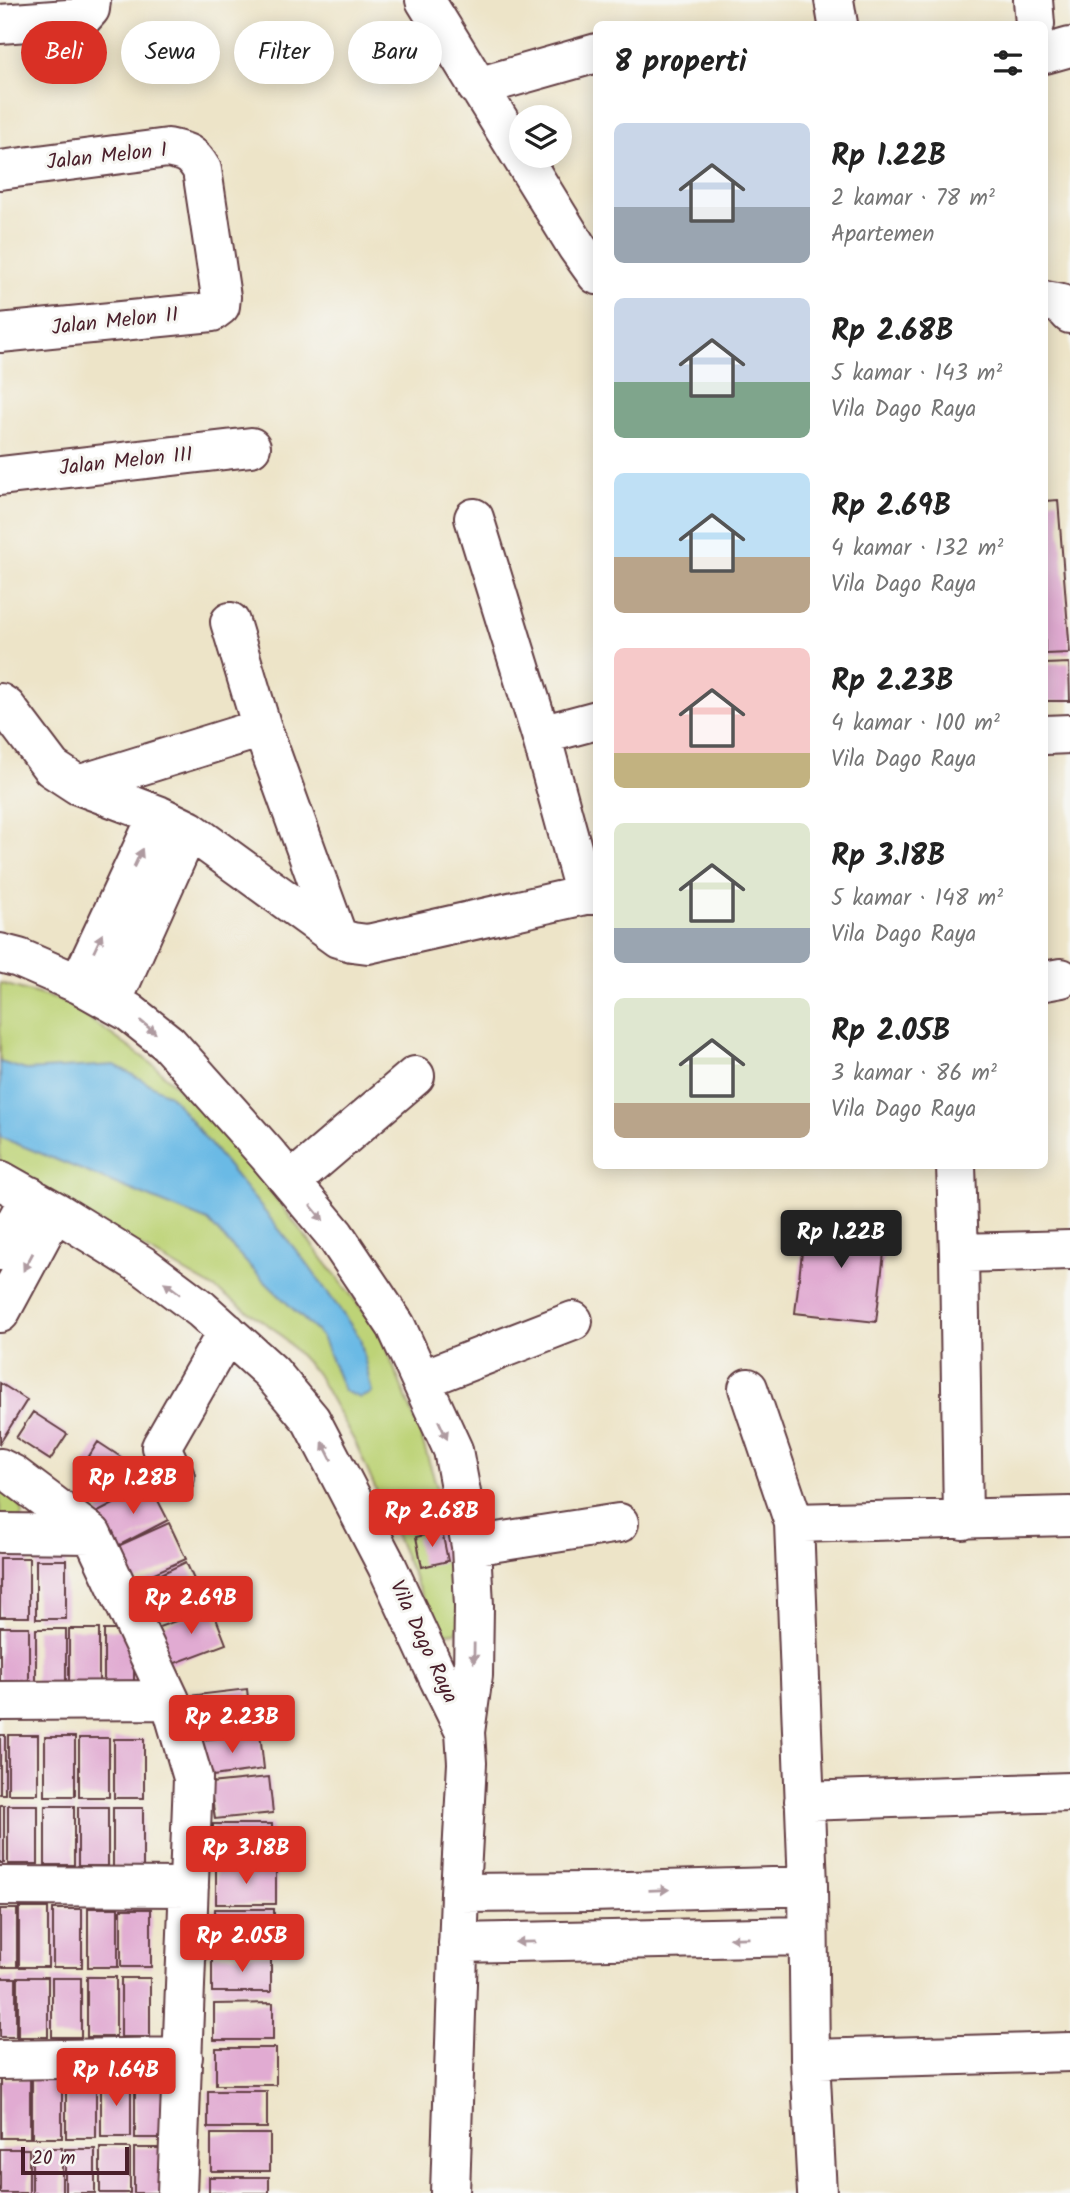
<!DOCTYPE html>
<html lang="id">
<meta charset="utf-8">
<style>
:root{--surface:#fff;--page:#f2f2f2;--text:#222;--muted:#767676;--accent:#d93025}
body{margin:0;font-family:Kalam,sans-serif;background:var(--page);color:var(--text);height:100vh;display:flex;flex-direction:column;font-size:26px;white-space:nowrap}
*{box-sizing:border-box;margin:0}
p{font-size:23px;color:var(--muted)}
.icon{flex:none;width:38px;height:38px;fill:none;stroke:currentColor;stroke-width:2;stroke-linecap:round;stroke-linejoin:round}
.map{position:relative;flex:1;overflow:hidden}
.sheet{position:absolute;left:593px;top:21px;width:455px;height:1148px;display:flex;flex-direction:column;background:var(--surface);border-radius:10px;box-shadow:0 4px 18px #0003}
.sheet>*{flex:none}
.hud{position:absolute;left:21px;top:21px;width:467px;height:63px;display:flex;gap:14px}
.tools{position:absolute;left:509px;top:105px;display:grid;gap:14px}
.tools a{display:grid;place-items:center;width:63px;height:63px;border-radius:50%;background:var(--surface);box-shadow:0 4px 18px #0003;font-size:35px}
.scale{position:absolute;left:21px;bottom:18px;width:108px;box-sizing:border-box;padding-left:7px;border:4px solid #4a1f2b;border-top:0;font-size:19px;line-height:24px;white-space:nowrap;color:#4a1f2b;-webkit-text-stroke:5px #f6f6f2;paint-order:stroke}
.price{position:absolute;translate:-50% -60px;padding:0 16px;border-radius:7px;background:var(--accent);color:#fff;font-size:23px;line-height:46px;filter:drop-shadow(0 2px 4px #0008)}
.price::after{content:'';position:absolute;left:50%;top:42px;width:21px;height:16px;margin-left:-10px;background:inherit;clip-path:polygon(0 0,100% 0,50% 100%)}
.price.selected{background:#222;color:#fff}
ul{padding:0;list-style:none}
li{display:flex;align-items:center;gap:21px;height:175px;padding:0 21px}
li span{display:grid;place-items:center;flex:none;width:196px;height:140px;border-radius:10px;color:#555}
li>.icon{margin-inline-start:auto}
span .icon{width:84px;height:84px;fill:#fffc;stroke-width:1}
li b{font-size:30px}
h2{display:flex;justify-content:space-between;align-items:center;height:84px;padding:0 21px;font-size:30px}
.pill{padding:0 24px;border-radius:32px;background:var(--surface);box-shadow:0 4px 18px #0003;font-size:24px;line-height:63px}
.pill.selected{background:var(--accent);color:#fff}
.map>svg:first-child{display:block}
</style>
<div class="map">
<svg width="1070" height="2193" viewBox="0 0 1070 2193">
<rect width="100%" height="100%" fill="#f6f6f2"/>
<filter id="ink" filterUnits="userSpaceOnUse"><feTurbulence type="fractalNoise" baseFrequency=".0143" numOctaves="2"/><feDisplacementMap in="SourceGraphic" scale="14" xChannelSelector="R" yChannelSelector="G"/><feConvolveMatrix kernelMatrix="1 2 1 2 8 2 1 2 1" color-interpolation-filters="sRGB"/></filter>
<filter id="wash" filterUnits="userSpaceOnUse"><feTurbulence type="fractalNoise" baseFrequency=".00686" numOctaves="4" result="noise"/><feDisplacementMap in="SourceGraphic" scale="28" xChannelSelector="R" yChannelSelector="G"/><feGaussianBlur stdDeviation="1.57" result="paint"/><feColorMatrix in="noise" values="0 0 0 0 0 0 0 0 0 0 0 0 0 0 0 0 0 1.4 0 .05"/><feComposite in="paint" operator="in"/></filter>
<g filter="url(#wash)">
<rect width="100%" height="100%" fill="#ede4c8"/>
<!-- green -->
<path fill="#bdd377" stroke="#847951" stroke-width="2" d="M0,983L66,1002L155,1066L224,1132L379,1331L418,1427L448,1522L464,1620L456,1632L446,1633L434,1624L356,1444L317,1374L278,1332L217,1290L0,1166Z
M0,1485L16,1493L23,1512L17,1527L0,1526Z"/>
<!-- water -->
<path fill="#6abae5" stroke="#5a6c88" stroke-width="2" d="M0,1062L26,1070L115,1065L171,1096L308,1265L360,1338L372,1393L360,1398L344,1391L322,1337L260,1277L208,1221L0,1137Z"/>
<g id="blocks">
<!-- building -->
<path fill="#e1abd2" d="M1058,500L1070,653L1045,654V501Z
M1069,663L1070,701H1045V664Z
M806,1218L887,1227L876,1322L795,1313Z
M0,1383L27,1400L0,1443Z
M33,1412L67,1434L50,1460L16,1438Z
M98,1442L130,1463L110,1493L79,1472Z
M150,1485L168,1520L116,1547L98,1512Z
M169,1523L186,1559L134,1582L118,1546Z
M442,1531L448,1561L422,1567L416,1537Z
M0,1558H29V1617H0Z
M36,1560H66V1619H36Z
M186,1562L202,1597L156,1619L140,1584Z
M212,1608L226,1644L170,1665L156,1628Z
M0,1627H29V1686H0Z
M36,1629H66V1688H36Z
M69,1629H99V1688H69Z
M104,1630H134V1689H104Z
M247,1689L251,1725L193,1732L188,1696Z
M260,1733L264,1769L205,1777L201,1740Z
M0,1735H5V1794H0Z
M8,1735H38V1794H8Z
M45,1737H75V1796H45Z
M79,1738H109V1797H79Z
M114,1739H144V1798H114Z
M269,1777L273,1813L215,1819L210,1783Z
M0,1805H4V1863H0Z
M8,1805H38V1864H8Z
M45,1806H74V1865H45Z
M78,1807H108V1866H78Z
M113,1808H143V1867H113Z
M213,1824H272V1861H213Z
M216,1867H276V1904H216Z
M19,1908H48V1967H19Z
M88,1908H118V1967H88Z
M0,1909H17V1967H0Z
M53,1909H82V1967H53Z
M121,1909H151V1967H121Z
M215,1909H274V1946H215Z
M212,1955H271V1992H212Z
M18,1977H48V2037H18Z
M87,1977H116V2037H87Z
M0,1978H16V2037H0Z
M52,1978H81V2037H52Z
M121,1978H150V2037H121Z
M273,2003V2040H214V2004Z
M216,2048H276V2085H216Z
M1,2079H30V2138H1Z
M32,2079H62V2138H32Z
M66,2079H96V2138H66Z
M101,2079H131V2137H101Z
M135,2079H164V2138H135Z
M208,2091H267V2128H208Z
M211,2134H270V2171H211Z
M32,2148H62V2193H32Z
M100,2148H130V2193H100Z
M134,2148H164V2193H134Z
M0,2149H29V2193H0Z
M65,2149H95V2193H65Z
M209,2177H269V2193H209Z"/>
</g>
</g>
<g filter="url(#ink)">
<use href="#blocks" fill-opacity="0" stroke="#623d43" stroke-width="2"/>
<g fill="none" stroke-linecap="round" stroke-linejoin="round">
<defs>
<path id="street" d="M425,0L577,247L597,275
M834,0L838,24
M1033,0L1035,24
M0,24L82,18L90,9L91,0
M1045,54L1070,47
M477,87L597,53
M0,170L168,148C187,152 192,153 202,170L221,297L220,306L212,312L0,333
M1045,301L1061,304L1070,314
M0,476L251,447
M474,518L541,735L585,895
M230,622L262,728L338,938
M0,703L6,707L52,768L78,785L158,815L189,830L338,938L352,942L368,944L585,895H597
M541,735L597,720
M1045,735L1070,734
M78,785L262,728
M0,953L19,958L79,984L129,1012L168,1043L267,1154L335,1235L396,1326L453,1450L471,1546L474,1606L473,1675L465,1732
M1045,981L1061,978
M79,984L158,815
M112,1002L189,830
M956,1166L959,1253L963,1520
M0,1180L55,1211L145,1267L201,1309L271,1372L311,1420L387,1566L439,1679L465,1732L467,1763L460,1893L450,2193
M291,1182L415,1076
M0,1251L30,1196
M959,1253L1070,1250
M0,1313L55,1211
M421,1380L573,1321
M748,1388L794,1523L808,1886L810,2059L817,2193
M0,1468L12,1474L92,1534L170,1700L193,1778L177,2193
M175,1477L161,1447L227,1332
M794,1523L1070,1516
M0,1533L92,1534
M471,1546L619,1523
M0,1701L170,1700
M804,1801L1070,1792
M0,1886L189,1887
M460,1893L591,1892L808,1886
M458,1943L807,1936
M810,2059L1070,2052
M0,2060L183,2057"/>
</defs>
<!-- street casing -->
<use href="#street" stroke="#623d43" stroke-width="42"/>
<!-- street -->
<use href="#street" stroke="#fff" stroke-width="38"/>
</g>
<!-- one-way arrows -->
<defs><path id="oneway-solid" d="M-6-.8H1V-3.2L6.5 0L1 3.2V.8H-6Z" transform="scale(1.75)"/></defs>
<g fill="#ae9aa0">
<use href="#oneway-solid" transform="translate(138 858) rotate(-65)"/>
<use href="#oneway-solid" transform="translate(98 943) rotate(-65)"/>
<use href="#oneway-solid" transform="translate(148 1027) rotate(39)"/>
<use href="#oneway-solid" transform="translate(317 1213) rotate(50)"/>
<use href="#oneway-solid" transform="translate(28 1262) rotate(118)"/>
<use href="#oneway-solid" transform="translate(172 1288) rotate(-143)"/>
<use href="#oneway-solid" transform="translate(443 1430) rotate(65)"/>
<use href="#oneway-solid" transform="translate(327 1451) rotate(-117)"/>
<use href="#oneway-solid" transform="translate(474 1653) rotate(91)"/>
<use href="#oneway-solid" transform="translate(659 1890) rotate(-2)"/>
<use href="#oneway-solid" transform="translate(739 1938) rotate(179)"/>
<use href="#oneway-solid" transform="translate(525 1942) rotate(179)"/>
</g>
</g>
<g text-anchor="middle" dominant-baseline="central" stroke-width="6" stroke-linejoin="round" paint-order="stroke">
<!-- street labels -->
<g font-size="21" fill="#4a1f2b" stroke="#f6f6f2">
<text transform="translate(107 157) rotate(-6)">Jalan Melon I</text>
<text transform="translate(115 322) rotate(-6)">Jalan Melon II</text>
<text transform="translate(126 462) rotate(-6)">Jalan Melon III</text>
<text transform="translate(423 1642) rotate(65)">Vila Dago Raya</text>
</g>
</g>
</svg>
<div class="tools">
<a><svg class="icon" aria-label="layers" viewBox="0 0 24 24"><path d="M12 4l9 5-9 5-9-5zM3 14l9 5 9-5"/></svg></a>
</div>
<div class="scale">20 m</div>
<b class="price selected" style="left:841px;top:1270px">Rp 1.22B</b>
<b class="price" style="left:133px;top:1516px">Rp 1.28B</b>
<b class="price" style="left:432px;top:1549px">Rp 2.68B</b>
<b class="price" style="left:191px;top:1636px">Rp 2.69B</b>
<b class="price" style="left:232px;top:1755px">Rp 2.23B</b>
<b class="price" style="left:246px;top:1886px">Rp 3.18B</b>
<b class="price" style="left:242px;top:1974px">Rp 2.05B</b>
<b class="price" style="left:116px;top:2108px">Rp 1.64B</b>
<div class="hud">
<a class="pill selected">Beli</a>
<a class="pill">Sewa</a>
<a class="pill">Filter</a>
<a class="pill">Baru</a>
</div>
<section class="sheet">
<h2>8 properti<svg class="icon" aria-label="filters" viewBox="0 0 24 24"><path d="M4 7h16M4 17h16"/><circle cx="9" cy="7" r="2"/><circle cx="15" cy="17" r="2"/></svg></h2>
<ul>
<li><span style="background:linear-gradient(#c9d6e8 60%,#9aa5b1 0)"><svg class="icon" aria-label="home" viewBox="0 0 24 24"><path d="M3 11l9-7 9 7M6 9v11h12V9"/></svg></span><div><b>Rp 1.22B</b><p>2 kamar · 78 m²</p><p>Apartemen</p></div></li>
<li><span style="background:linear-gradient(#c9d6e8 60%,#7fa58c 0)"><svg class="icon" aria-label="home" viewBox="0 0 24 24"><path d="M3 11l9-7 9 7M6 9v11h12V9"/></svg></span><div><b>Rp 2.68B</b><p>5 kamar · 143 m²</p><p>Vila Dago Raya</p></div></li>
<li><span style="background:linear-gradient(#bfe0f5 60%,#b9a48a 0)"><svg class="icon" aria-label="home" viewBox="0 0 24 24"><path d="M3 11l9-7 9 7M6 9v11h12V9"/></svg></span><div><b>Rp 2.69B</b><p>4 kamar · 132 m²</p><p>Vila Dago Raya</p></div></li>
<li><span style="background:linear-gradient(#f6c9c9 75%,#c2b280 0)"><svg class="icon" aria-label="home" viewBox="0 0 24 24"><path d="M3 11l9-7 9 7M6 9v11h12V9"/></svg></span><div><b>Rp 2.23B</b><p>4 kamar · 100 m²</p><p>Vila Dago Raya</p></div></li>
<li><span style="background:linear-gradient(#dfe7d0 75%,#9aa5b1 0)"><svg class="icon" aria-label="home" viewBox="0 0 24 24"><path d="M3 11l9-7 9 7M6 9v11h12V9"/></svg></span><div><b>Rp 3.18B</b><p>5 kamar · 148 m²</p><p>Vila Dago Raya</p></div></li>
<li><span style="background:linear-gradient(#dfe7d0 75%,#b9a48a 0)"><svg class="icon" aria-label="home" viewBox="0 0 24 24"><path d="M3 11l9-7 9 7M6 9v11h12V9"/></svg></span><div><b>Rp 2.05B</b><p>3 kamar · 86 m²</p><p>Vila Dago Raya</p></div></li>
</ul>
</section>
</div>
